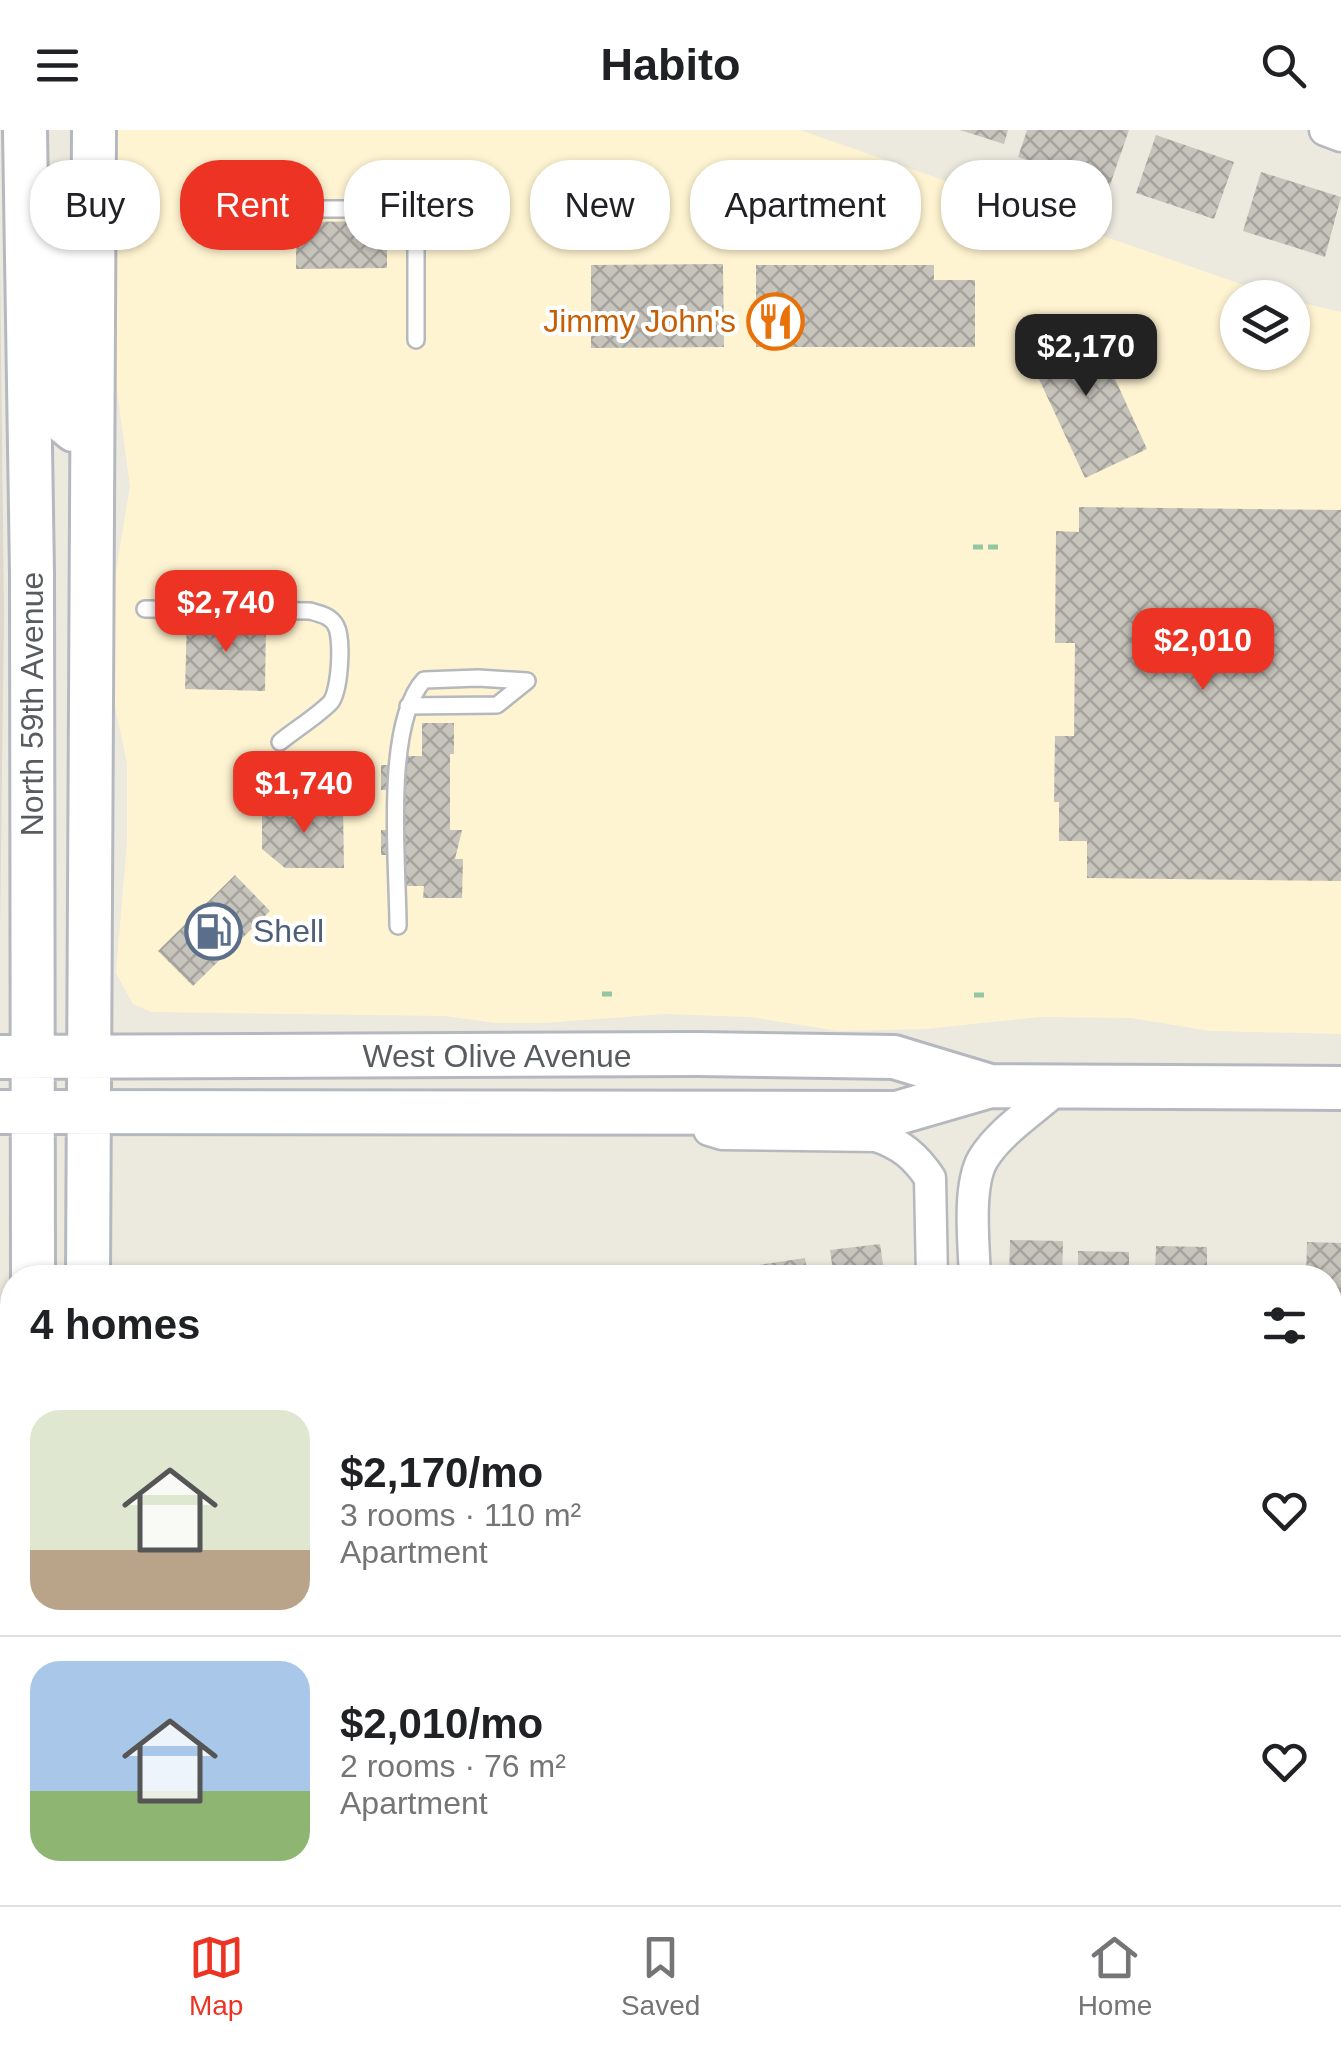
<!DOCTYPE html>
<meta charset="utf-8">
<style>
:root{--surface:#fff;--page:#f2f2f2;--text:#202124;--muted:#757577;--line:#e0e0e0;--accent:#ed3424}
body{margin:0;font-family:Helvetica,sans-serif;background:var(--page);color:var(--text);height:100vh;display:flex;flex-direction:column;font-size:38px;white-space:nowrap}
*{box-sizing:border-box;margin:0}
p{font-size:32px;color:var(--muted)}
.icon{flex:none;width:55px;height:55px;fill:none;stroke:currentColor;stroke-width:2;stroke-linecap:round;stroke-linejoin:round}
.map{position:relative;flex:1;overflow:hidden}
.side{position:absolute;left:0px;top:1135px;width:1342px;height:640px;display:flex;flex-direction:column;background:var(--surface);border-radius:40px 40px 0 0;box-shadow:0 2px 8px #0004}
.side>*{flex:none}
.banner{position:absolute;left:30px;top:30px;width:1282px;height:90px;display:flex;gap:20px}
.fabs{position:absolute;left:1220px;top:150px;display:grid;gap:20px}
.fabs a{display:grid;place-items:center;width:90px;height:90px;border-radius:50%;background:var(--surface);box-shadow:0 2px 8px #0004;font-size:50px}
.price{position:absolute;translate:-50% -85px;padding:0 22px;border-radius:20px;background:var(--accent);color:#fff;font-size:32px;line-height:65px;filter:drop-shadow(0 2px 5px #0008)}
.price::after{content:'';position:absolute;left:50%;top:60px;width:30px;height:22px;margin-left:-15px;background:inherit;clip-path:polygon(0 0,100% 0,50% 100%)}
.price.selected{background:#222;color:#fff}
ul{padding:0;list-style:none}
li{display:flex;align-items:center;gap:30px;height:250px;padding:0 30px}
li+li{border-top:2px solid var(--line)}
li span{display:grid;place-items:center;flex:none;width:280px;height:200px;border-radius:30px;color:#555}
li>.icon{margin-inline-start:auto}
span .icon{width:120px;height:120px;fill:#fffc;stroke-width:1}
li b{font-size:42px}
h2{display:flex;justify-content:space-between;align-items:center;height:120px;padding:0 30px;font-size:42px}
.pill{padding:0 35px;border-radius:40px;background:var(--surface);box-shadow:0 2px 8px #0004;font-size:35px;line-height:90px}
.pill.selected{background:var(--accent);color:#fff}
header{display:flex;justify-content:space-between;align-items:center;height:130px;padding:0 30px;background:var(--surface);font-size:45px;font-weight:600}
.tab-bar{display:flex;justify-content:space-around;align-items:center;height:140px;border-top:2px solid var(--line);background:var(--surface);font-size:28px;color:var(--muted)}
.tab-bar a{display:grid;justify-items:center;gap:5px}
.tab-bar .selected{color:var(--accent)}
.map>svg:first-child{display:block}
</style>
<header><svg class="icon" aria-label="menu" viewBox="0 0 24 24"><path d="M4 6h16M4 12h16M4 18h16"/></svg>Habito<svg class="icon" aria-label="search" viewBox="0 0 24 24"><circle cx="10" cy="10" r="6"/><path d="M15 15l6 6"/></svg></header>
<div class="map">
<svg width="1341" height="1775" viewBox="0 0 1341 1775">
<defs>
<pattern id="building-cross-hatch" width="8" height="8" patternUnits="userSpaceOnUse" patternTransform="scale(2.5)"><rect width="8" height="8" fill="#c7c4bc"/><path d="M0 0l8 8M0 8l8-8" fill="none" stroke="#a4a29c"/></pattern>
</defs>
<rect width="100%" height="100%" fill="#ece9df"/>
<!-- commercial -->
<path fill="#fff4d1" d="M117,0H800L1278,167L1238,168V222H1292L1293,171L1341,182V904L1210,901L1131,888L1040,887L926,899L839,901L750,887L664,884L545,893H495L445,886L151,882L133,874L116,843L127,712V633L113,567L114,453L130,356L114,238Z
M0,1315L12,1376V1443L0,1444Z"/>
<!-- education -->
<path fill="#dcd8ce" d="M0,131L4,485L0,799Z"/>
<!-- building -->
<path fill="url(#building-cross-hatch)" d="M960,0H1008L1004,14Z
M1027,0H1129L1109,58L1018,27Z
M1156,5L1234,32L1214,89L1136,63Z
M1261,42L1341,67L1325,127L1243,101Z
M387,91V138L296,139V92Z
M723,134L724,217L591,218V135Z
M756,135H934V150H975V217H756Z
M1088,190L1147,319L1085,348L1025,219Z
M1079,377L1341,380V751L1087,748V711H1059V672H1054L1055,606H1074L1075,513H1055L1056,401L1079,402Z
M187,488L266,490L265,561L185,559Z
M422,593H454V624H450V700H462L455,729H463L462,768H423L424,756H403V725H381V700H403V660H381V635H403V626H422Z
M343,676L344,738H285L262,719V677Z
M235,745L270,781L193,856L158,821Z
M1010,1110L1063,1111L1062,1148H1009Z
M1307,1112L1341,1113V1212H1330V1148H1306Z
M880,1114L885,1148H834L830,1120Z
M1156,1116L1207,1117V1148H1155Z
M1078,1121L1129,1122V1148H1078Z
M805,1128L808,1148H755L753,1136Z
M1289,1136V1148H1237V1137Z
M733,1139L734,1148H681V1144Z
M1330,1326H1341V1380H1330Z
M1330,1402H1341V1455H1330Z
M1330,1484H1341V1538H1330Z
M1330,1559H1341V1613H1330Z
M1330,1664L1341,1674V1716L1330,1707Z
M1341,1738V1775L1330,1755V1744Z
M862,1762H903L905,1767L918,1763L922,1775H867Z
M953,1762H1007L1010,1775H957Z
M1039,1762H1092L1093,1775H1041Z
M1123,1762H1176L1177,1775H1123Z
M1211,1762H1263V1775H1211Z"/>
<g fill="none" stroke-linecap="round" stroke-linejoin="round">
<defs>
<path id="service" d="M233,79H383C401,83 409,89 416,105V210
M145,479L310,481C321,484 331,486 336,496C343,509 340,563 330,573C316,587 296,599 280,612
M408,576L497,575L527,551
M398,796C398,735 383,595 424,550L478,548L527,551"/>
<path id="minor" d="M1325,0L1341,6
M709,1000L722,1004L876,1006C901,1014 916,1027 930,1048L932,1148
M975,1148C974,1116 967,1056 983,1029C1000,1001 1034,980 1058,958
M1330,1272H1341
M724,1762L728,1775
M320,1775V1762
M640,1775L677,1762"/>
<path id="secondary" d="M25,0L32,444L33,1148
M30,59L60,115L62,290L74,300L92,302
M0,927L698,924L894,927L990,956L1341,958
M0,982L897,983L990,956
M88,1148L94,0
M42,1762L47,1775
M78,1775L85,1762"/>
</defs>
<!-- service casing -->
<use href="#service" stroke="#b5b8bd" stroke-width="20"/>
<!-- minor casing -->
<use href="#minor" stroke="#b5b8bd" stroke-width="35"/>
<!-- secondary casing -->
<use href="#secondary" stroke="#b5b9bf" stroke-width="48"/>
<!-- path -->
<path stroke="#93c6a2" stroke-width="5" stroke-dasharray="10 5" stroke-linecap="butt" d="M973,417H1000
M602,864H612
M974,865H987"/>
<!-- service -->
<use href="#service" stroke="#fff" stroke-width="15"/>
<!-- minor -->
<use href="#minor" stroke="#fff" stroke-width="30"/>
<!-- secondary -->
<use href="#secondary" stroke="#fff" stroke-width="42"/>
</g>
<!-- icons -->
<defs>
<symbol id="restaurant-ring" viewBox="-11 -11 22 22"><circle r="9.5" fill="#fff" stroke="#e8710a" stroke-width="1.5"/><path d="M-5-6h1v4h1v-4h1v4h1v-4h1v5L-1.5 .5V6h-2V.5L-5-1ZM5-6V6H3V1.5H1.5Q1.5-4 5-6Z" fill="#e8710a"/></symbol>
<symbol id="fuel-ring" viewBox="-11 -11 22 22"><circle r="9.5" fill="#fff" stroke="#5c6f8a" stroke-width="1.5"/><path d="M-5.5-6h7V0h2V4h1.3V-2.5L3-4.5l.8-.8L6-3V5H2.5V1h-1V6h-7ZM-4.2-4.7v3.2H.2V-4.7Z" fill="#5c6f8a"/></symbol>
</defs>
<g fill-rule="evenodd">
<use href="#restaurant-ring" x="744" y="160" width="63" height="63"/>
<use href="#fuel-ring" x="182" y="770" width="63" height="63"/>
</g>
<g text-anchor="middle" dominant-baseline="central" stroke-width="8" stroke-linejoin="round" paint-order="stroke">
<!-- food labels -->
<g font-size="32" fill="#c56008" stroke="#fff" text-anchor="end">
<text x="736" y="191">Jimmy John's</text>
</g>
<!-- street labels -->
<g font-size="32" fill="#585c61" stroke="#fff">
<text transform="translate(32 574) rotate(-90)">North 59th Avenue</text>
<text x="497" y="926">West Olive Avenue</text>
</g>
<!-- service labels -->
<g font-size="32" fill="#4e5e75" stroke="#fff" text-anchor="start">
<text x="253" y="801">Shell</text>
</g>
</g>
</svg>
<div class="fabs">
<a><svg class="icon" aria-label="layers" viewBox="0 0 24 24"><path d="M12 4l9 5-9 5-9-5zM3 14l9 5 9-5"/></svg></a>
</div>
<b class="price selected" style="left:1086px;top:269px">$2,170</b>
<b class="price" style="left:226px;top:525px">$2,740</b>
<b class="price" style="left:1203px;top:563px">$2,010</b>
<b class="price" style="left:304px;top:706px">$1,740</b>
<div class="banner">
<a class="pill">Buy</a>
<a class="pill selected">Rent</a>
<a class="pill">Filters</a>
<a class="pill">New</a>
<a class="pill">Apartment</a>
<a class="pill">House</a>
</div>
<section class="side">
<h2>4 homes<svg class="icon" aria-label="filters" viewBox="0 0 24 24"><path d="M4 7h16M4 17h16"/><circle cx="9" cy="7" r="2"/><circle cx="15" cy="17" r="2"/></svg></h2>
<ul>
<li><span style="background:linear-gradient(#dfe7d0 70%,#b9a48a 0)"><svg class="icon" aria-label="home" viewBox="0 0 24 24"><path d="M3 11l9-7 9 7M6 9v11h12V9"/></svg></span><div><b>$2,170/mo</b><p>3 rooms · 110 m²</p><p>Apartment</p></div><svg class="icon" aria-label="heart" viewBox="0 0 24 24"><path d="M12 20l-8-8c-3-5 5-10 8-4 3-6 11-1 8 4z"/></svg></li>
<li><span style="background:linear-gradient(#a9c7e8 65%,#8fb573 0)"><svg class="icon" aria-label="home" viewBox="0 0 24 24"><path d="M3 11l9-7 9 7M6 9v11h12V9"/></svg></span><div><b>$2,010/mo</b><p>2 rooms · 76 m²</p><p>Apartment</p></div><svg class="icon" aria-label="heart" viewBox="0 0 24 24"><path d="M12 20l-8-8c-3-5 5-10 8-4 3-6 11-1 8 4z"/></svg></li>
</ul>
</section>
</div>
<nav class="tab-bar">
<a class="selected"><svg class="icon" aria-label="map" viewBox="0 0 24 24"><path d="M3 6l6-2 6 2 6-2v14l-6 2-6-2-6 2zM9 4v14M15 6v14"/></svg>Map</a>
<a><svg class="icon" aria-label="saved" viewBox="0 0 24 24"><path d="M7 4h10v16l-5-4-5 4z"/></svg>Saved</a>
<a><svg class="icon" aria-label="home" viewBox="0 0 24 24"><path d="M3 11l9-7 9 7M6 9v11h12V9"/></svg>Home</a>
</nav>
